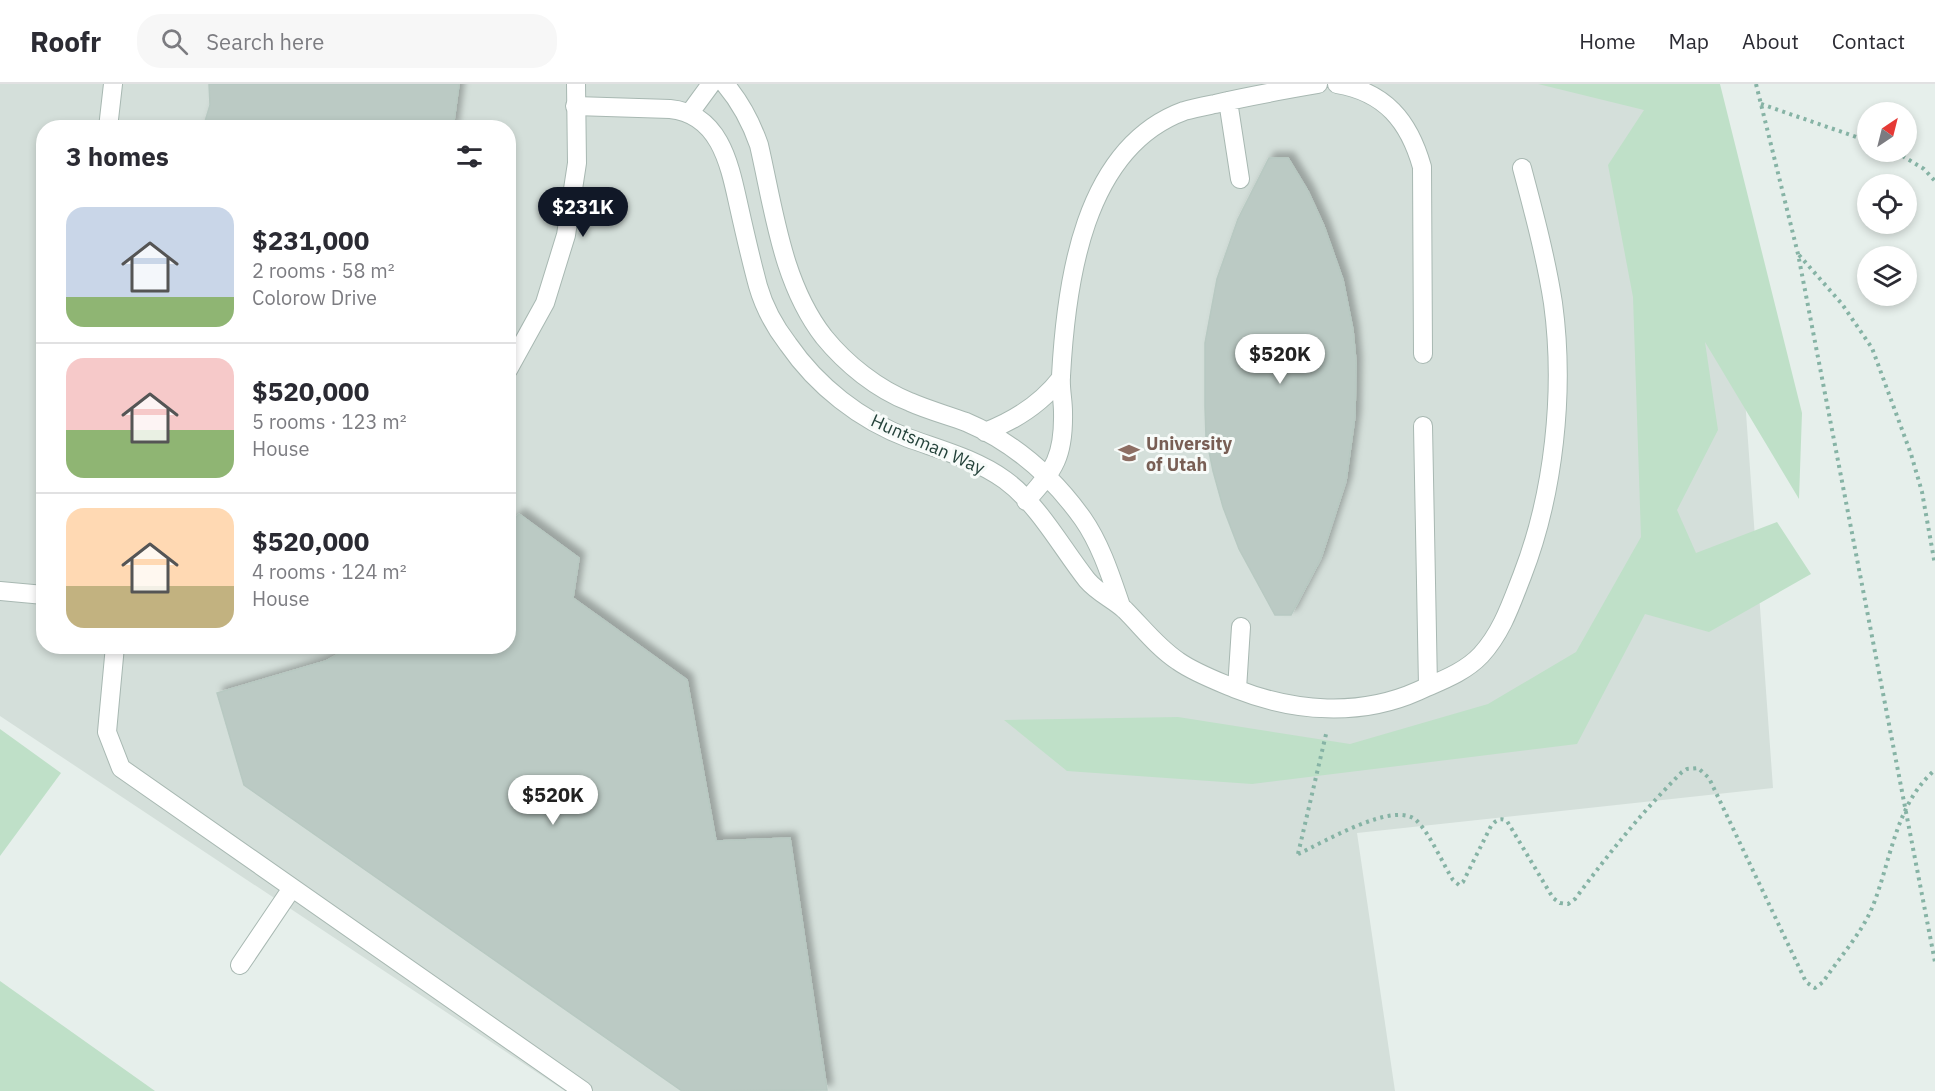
<!DOCTYPE html>
<meta charset="utf-8">
<style>
:root{--surface:#fff;--page:#f7f7f7;--text:#2b2b33;--muted:#7c7c81;--line:#e1e1e2;--accent:#111827}
body{margin:0;font-family:"IBM Plex Sans",sans-serif;background:var(--page);color:var(--text);height:100vh;display:flex;flex-direction:column;font-size:22px;white-space:nowrap}
*{box-sizing:border-box;margin:0}
p{font-size:20px;color:var(--muted)}
.icon{flex:none;width:33px;height:33px;fill:none;stroke:currentColor;stroke-width:2;stroke-linecap:round;stroke-linejoin:round}
.map{position:relative;flex:1;overflow:hidden}
.sheet{position:absolute;left:36px;top:36px;width:480px;height:534px;display:flex;flex-direction:column;background:var(--surface);border-radius:24px;box-shadow:0 3px 9px #0003}
.sheet>*{flex:none}
.needle{width:39px;rotate:35deg}
.buttons{position:absolute;left:1857px;top:18px;display:grid;gap:12px}
.buttons a{display:grid;place-items:center;width:60px;height:60px;border-radius:50%;background:var(--surface);box-shadow:0 3px 9px #0003;font-size:30px}
.price{position:absolute;translate:-50% -51px;padding:0 14px;border-radius:21px;background:#fff;color:#222;font-size:20px;line-height:39px;filter:drop-shadow(0 2px 3px #0008)}
.price::after{content:'';position:absolute;left:50%;top:36px;width:18px;height:14px;margin-left:-9px;background:inherit;clip-path:polygon(0 0,100% 0,50% 100%)}
.price.active{background:var(--accent);color:#fff}
ul{padding:0;list-style:none}
li{display:flex;align-items:center;gap:18px;height:150px;padding:0 30px}
li+li{border-top:2px solid var(--line)}
li span{display:grid;place-items:center;flex:none;width:168px;height:120px;border-radius:18px;color:#555}
li>.icon{margin-inline-start:auto}
span .icon{width:72px;height:72px;fill:#fffc;stroke-width:1}
li b{font-size:26px}
h2{display:flex;justify-content:space-between;align-items:center;height:72px;padding:0 30px;font-size:26px}
header{display:flex;align-items:center;gap:36px;box-sizing:border-box;height:84px;padding:0 30px;background:var(--surface);border-bottom:2px solid var(--line)}
header strong{font-size:28px}
nav{display:flex;gap:33px;margin-inline-start:auto;font-size:21px}
.search{width:420px;height:54px;background:var(--page);display:flex;align-items:center;gap:15px;box-sizing:border-box;padding:0 21px;border-radius:24px;color:var(--muted);font-size:22px}
.map>svg:first-child{display:block}
</style>
<header>
<strong>Roofr</strong>
<div class="search"><svg class="icon" aria-label="search" viewBox="0 0 24 24"><circle cx="10" cy="10" r="6"/><path d="M15 15l6 6"/></svg>Search here</div>
<nav><a>Home</a><a>Map</a><a>About</a><a>Contact</a></nav>
</header>
<div class="map">
<svg width="1935" height="1007" viewBox="0 0 1935 1007">
<defs>
<filter id="shadow"><feDropShadow dx="5.5" dy="-5.5" stdDeviation="3" flood-color="#0004"/></filter>
</defs>
<rect width="100%" height="100%" fill="#e6efeb"/>
<!-- built -->
<path fill="#d4dfda" fill-rule="evenodd" d="M0,0H1700L1735,176L1773,704L1357,749L1395,1007H565L0,632ZM44,44H508V562H44Z"/>
<!-- green -->
<path fill="#bfe0c8" d="M1538,0H1720L1802,329L1799,415L1705,258L1718,346L1677,426L1696,469L1777,438L1811,490L1709,548L1645,530L1577,660L1252,700L1067,687L1004,636L1178,633L1350,660L1488,620L1576,568L1641,453L1633,213L1608,81L1644,26Z
M0,645L61,689L0,772Z
M0,897L155,1007H0Z"/>
<!-- building -->
<path fill="#bbcac4" stroke="#b8c9c2" stroke-width="1.5" filter="url(#shadow)" d="M209,0H459L453,44H203L210,21Z
M1269,74H1288L1308,107L1324,142L1343,196L1353,246L1356,278L1355,332L1346,397L1321,474L1291,531H1275L1239,465L1223,423L1213,387L1206,353L1205,323V259L1217,195L1238,135Z
M519,430L579,474L573,514L687,596L716,757L790,754L827,1006L682,1007L244,701L217,609L326,577L354,562H508V442Z"/>
<g fill="none" stroke-linecap="round" stroke-linejoin="round">
<defs>
<path id="service" d="M725,0C741,19 751,38 759,61C774,126 782,199 824,253C846,280 877,305 910,318C928,326 947,331 966,338C1013,358 1053,393 1083,435C1101,461 1111,493 1121,522
M1337,0C1385,8 1409,37 1422,83L1423,270
M1228,17L1240,95
M575,22L670,25C721,30 730,83 739,123C745,150 751,176 758,202C764,223 775,243 788,260C817,302 860,336 908,354C941,366 976,375 1005,396C1039,421 1061,463 1087,496C1098,509 1113,515 1125,526C1142,543 1157,563 1178,577C1195,589 1217,597 1236,605C1294,628 1360,633 1418,607C1440,597 1464,589 1481,571C1502,548 1511,520 1522,492C1554,410 1565,307 1553,219C1546,174 1534,129 1522,84
M689,30L711,0
M108,44L113,0
M1423,342L1428,602
M985,348C1016,336 1041,320 1061,294
M1026,417C1055,385 1064,372 1063,328C1063,316 1060,304 1061,292C1066,199 1083,64 1184,27C1194,24 1205,22 1215,20C1249,12 1283,6 1318,0
M115,562L107,648L121,684L583,1007
M1237,605L1241,543
M240,881L292,804"/>
<path id="minor" d="M508,286L545,219L566,151L577,79L576,0
M0,507L44,511"/>
</defs>
<!-- service casing -->
<use href="#service" stroke="#a8b8b2" stroke-width="20"/>
<!-- minor casing -->
<use href="#minor" stroke="#a8b8b2" stroke-width="20"/>
<!-- path -->
<path stroke="#86b3a5" stroke-width="4" stroke-dasharray="3 4.5" stroke-linecap="butt" d="M1756,0L1798,170L1935,878
M1761,20L1868,57
M1896,68L1924,85L1935,97
M1799,171L1842,220L1872,264L1911,370L1922,408L1935,481
M1298,770C1323,759 1395,715 1417,737C1430,750 1443,780 1453,796L1459,801L1463,798L1491,742C1495,737 1500,733 1507,737L1553,814L1560,819L1568,820L1575,815C1610,768 1641,729 1682,688L1687,685L1698,684L1709,694L1806,898L1815,904L1823,898C1839,874 1861,850 1872,824C1891,778 1895,720 1935,686
M1298,770L1327,646"/>
<!-- service -->
<use href="#service" stroke="#fff" stroke-width="18"/>
<!-- minor -->
<use href="#minor" stroke="#fff" stroke-width="18"/>
</g>
<!-- icons -->
<defs>
<symbol id="university-bare" viewBox="-9 -9 18 18"><path d="M0-5L7-2L0 1L-7-2ZM-4 1L0 2.5L4 1V4Q0 6-4 4Z" fill="#8d6e63" stroke="#f7fbf9" stroke-width="2.5" paint-order="stroke"/></symbol>
</defs>
<g fill-rule="evenodd">
<use href="#university-bare" x="1114" y="354" width="30" height="30"/>
</g>
<g text-anchor="middle" dominant-baseline="central" stroke-width="6" stroke-linejoin="round" paint-order="stroke">
<!-- education labels -->
<g font-size="18" font-weight="bold" fill="#785e54" stroke="#f7fbf9" text-anchor="start">
<text x="1146" y="359">University<tspan x="1146" dy="21">of Utah</tspan></text>
</g>
<!-- street labels -->
<g font-size="18" fill="#24423a" stroke="#f7fbf9">
<text transform="translate(928 360) rotate(24)">Huntsman Way</text>
</g>
</g>
</svg>
<div class="buttons">
<a><svg class="needle" viewBox="-14 -14 28 28"><path d="M0-13l5 13h-10z" fill="#e53935"/><path d="M0 13l5-13h-10z" fill="#7c7c81"/></svg></a>
<a><svg class="icon" aria-label="locate" viewBox="0 0 24 24"><circle cx="12" cy="12" r="6"/><path d="M12 2v4M12 18v4M2 12h4M18 12h4"/></svg></a>
<a><svg class="icon" aria-label="layers" viewBox="0 0 24 24"><path d="M12 4l9 5-9 5-9-5zM3 14l9 5 9-5"/></svg></a>
</div>
<b class="price active" style="left:583px;top:154px">$231K</b>
<b class="price" style="left:1280px;top:301px">$520K</b>
<b class="price" style="left:553px;top:742px">$520K</b>
<section class="sheet">
<h2>3 homes<svg class="icon" aria-label="filters" viewBox="0 0 24 24"><path d="M4 7h16M4 17h16"/><circle cx="9" cy="7" r="2"/><circle cx="15" cy="17" r="2"/></svg></h2>
<ul>
<li><span style="background:linear-gradient(#c9d6e8 75%,#8fb573 0)"><svg class="icon" aria-label="home" viewBox="0 0 24 24"><path d="M3 11l9-7 9 7M6 9v11h12V9"/></svg></span><div><b>$231,000</b><p>2 rooms · 58 m²</p><p>Colorow Drive</p></div></li>
<li><span style="background:linear-gradient(#f6c9c9 60%,#8fb573 0)"><svg class="icon" aria-label="home" viewBox="0 0 24 24"><path d="M3 11l9-7 9 7M6 9v11h12V9"/></svg></span><div><b>$520,000</b><p>5 rooms · 123 m²</p><p>House</p></div></li>
<li><span style="background:linear-gradient(#ffd9b3 65%,#c2b280 0)"><svg class="icon" aria-label="home" viewBox="0 0 24 24"><path d="M3 11l9-7 9 7M6 9v11h12V9"/></svg></span><div><b>$520,000</b><p>4 rooms · 124 m²</p><p>House</p></div></li>
</ul>
</section>
</div>
